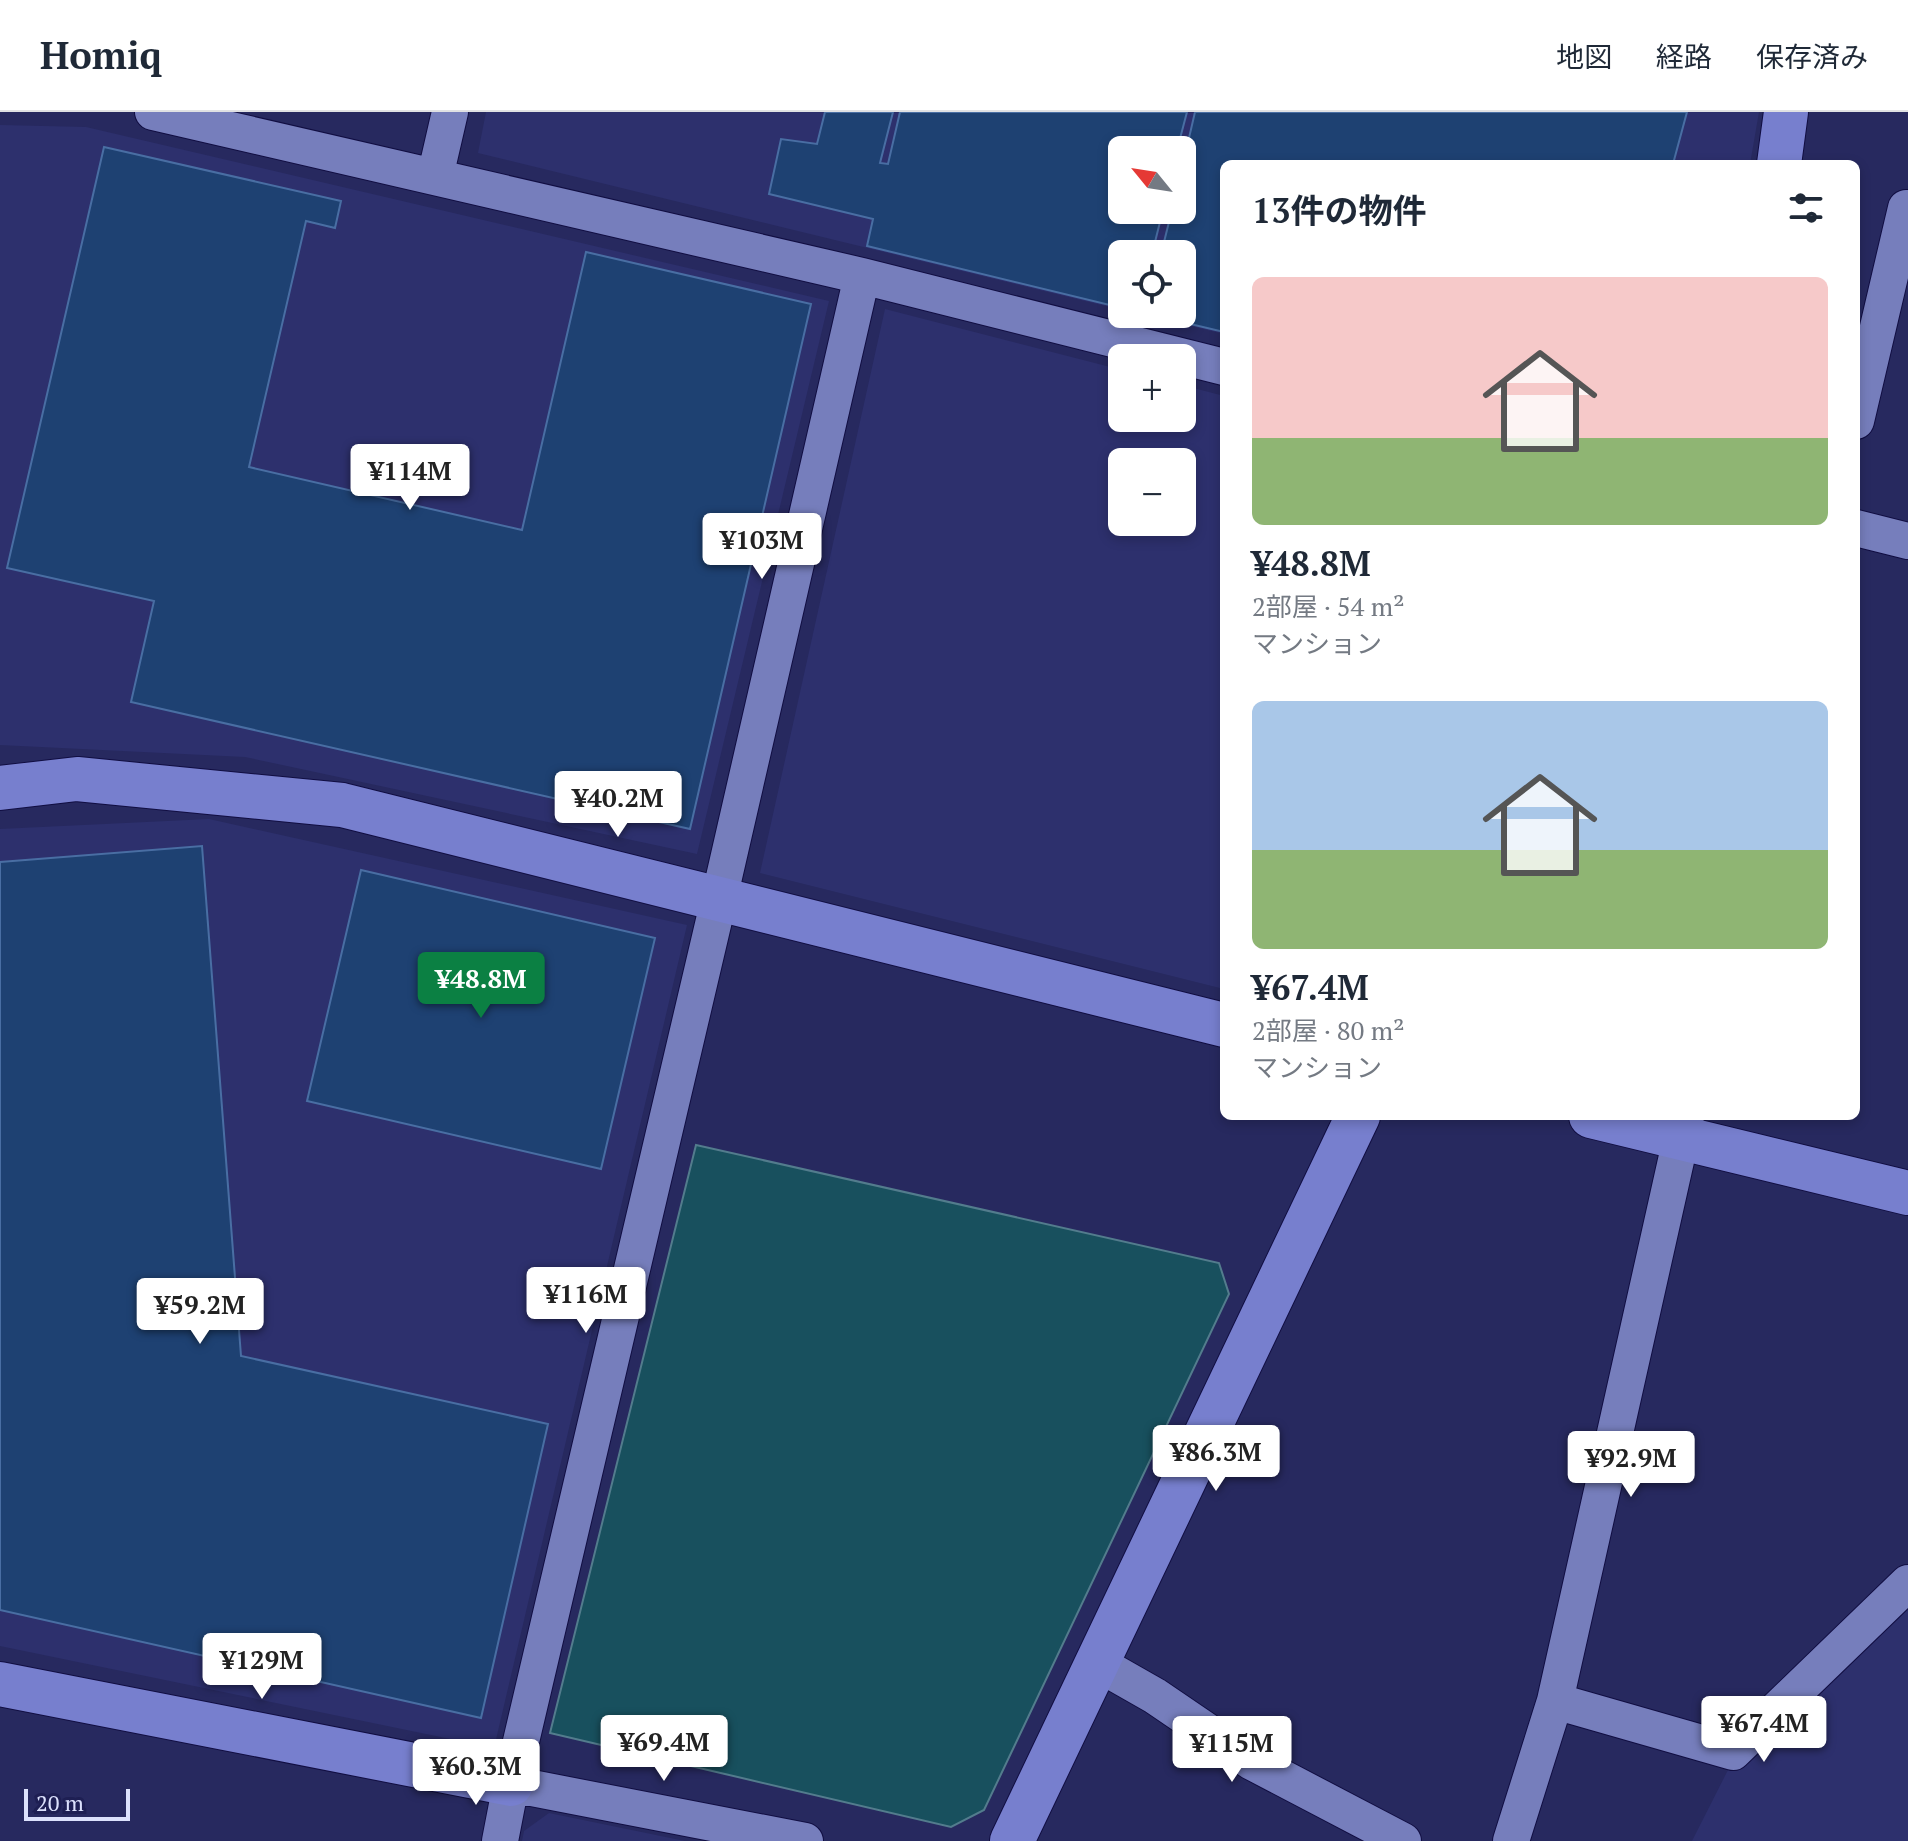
<!DOCTYPE html>
<html lang="ja">
<meta charset="utf-8">
<style>
:root{--surface:#fff;--page:#f2f2f3;--text:#1f2937;--muted:#747a83;--line:#e0e1e3;--accent:#0b8043}
body{margin:0;font-family:"PT Serif","Noto Sans JP",serif;background:var(--page);color:var(--text);height:100vh;display:flex;flex-direction:column;font-size:30px;white-space:nowrap}
*{box-sizing:border-box;margin:0}
p{font-size:26px;color:var(--muted)}
.icon{flex:none;width:44px;height:44px;fill:none;stroke:currentColor;stroke-width:2;stroke-linecap:round;stroke-linejoin:round}
.map{position:relative;flex:1;overflow:hidden}
.panel{position:absolute;left:1220px;top:48px;width:640px;height:960px;display:flex;flex-direction:column;background:var(--surface);border-radius:12px;box-shadow:0 4px 12px #0003}
.panel>*{flex:none}
.needle{width:52px;rotate:300deg}
.buttons{position:absolute;left:1108px;top:24px;display:grid;gap:16px}
.buttons a{display:grid;place-items:center;width:88px;height:88px;border-radius:12px;background:var(--surface);box-shadow:0 4px 12px #0003;font-size:40px}
.scale{position:absolute;left:24px;bottom:20px;width:106px;box-sizing:border-box;padding-left:8px;border:4px solid #dce1fc;border-top:0;font-size:22px;line-height:28px;white-space:nowrap;color:#dce1fc;-webkit-text-stroke:6px #1e1f53;paint-order:stroke}
.price{position:absolute;translate:-50% -68px;padding:0 18px;border-radius:8px;background:#fff;color:#222;font-size:26px;line-height:52px;filter:drop-shadow(0 2px 4px #0008)}
.price::after{content:'';position:absolute;left:50%;top:48px;width:24px;height:18px;margin-left:-12px;background:inherit;clip-path:polygon(0 0,100% 0,50% 100%)}
.price.selected{background:var(--accent);color:#fff}
ul{padding:0;list-style:none}
li{display:grid;align-content:center;gap:16px;height:424px;padding:0 32px}
li span{display:grid;place-items:center;height:248px;border-radius:12px;color:#555}
li>.icon{margin-inline-start:auto}
span .icon{width:144px;height:144px;fill:#fffc;stroke-width:1}
li b{font-size:34px}
h2{display:flex;justify-content:space-between;align-items:center;height:96px;padding:0 32px;font-size:34px}
header{display:flex;align-items:center;gap:48px;box-sizing:border-box;height:112px;padding:0 40px;background:var(--surface);border-bottom:2px solid var(--line)}
header strong{font-size:38px}
nav{display:flex;gap:44px;margin-inline-start:auto;font-size:28px}
.map>svg:first-child{display:block}
</style>
<header>
<strong>Homiq</strong>
<nav><a>地図</a><a>経路</a><a>保存済み</a></nav>
</header>
<div class="map">
<svg width="1908" height="1729" viewBox="0 0 1908 1729">
<rect width="100%" height="100%" fill="#27295f"/>
<!-- built -->
<path fill="#2d306d" fill-rule="evenodd" d="M486,0H1759L1750,52H1224V222L1140,202H1182V142H1122V198L478,41ZM1122,38H1182V98H1122Z
M0,13L86,15L829,189L697,742L245,645L0,633Z
M885,197L1122,258V306H1182V273L1224,284V877L760,761ZM1182,350V410H1122V350Z
M209,707L687,813L494,1636L0,1534V717Z
M1908,1484V1729H1692L1729,1656Z
M549,1701L685,1729H522L524,1719Z"/>
<!-- water -->
<path fill="#18505e" stroke="#537c8d" stroke-width="2" d="M696,1033L1219,1151L1229,1182L984,1698L951,1715L550,1621Z"/>
<!-- building -->
<path fill="#1e4172" stroke="#496ea3" stroke-width="2" d="M825,0H893L880,51L888,52L900,0H1187L1177,38H1122V98H1163L1152,142H1122V196L867,134L873,107L769,82L781,27L817,32Z
M1195,0H1687L1673,52H1224V220L1148,202H1182V142H1161L1172,98H1182V56Z
M104,35L341,89L335,116L306,109L249,355L522,418L586,140L811,192L690,717L131,590L154,489L7,456Z
M202,734L241,1244L548,1312L481,1606L0,1498V750Z
M361,758L655,826L601,1057L307,989Z"/>
<g fill="none" stroke-linecap="round" stroke-linejoin="round">
<defs>
<path id="street" d="M153,0L862,164L1224,255
M435,65L450,0
M1856,309L1906,96
M1856,416L1908,429
M1097,1551L1155,1584L1252,1650L1403,1729
M1555,1589L1733,1640L1908,1471
M511,1672L805,1729
M500,1729L511,1672L719,787L862,164
M1511,1729L1555,1589L1686,1004"/>
<path id="secondary" d="M1779,52L1786,0
M0,676L77,667L342,693L1224,913
M1591,1004L1908,1081
M0,1572L511,1672
M1012,1729L1358,1004"/>
</defs>
<!-- street casing -->
<use href="#street" stroke="#110e42" stroke-width="38"/>
<!-- secondary casing -->
<use href="#secondary" stroke="#110e42" stroke-width="46"/>
<!-- street -->
<use href="#street" stroke="#767ebc" stroke-width="36"/>
<!-- secondary -->
<use href="#secondary" stroke="#777fce" stroke-width="44"/>
</g>
</svg>
<div class="buttons">
<a><svg class="needle" viewBox="-14 -14 28 28"><path d="M0-13l5 13h-10z" fill="#e53935"/><path d="M0 13l5-13h-10z" fill="#747a83"/></svg></a>
<a><svg class="icon" aria-label="locate" viewBox="0 0 24 24"><circle cx="12" cy="12" r="6"/><path d="M12 2v4M12 18v4M2 12h4M18 12h4"/></svg></a>
<a>+</a>
<a>−</a>
</div>
<div class="scale">20 m</div>
<b class="price" style="left:410px;top:400px">¥114M</b>
<b class="price" style="left:762px;top:469px">¥103M</b>
<b class="price" style="left:618px;top:727px">¥40.2M</b>
<b class="price selected" style="left:481px;top:908px">¥48.8M</b>
<b class="price" style="left:586px;top:1223px">¥116M</b>
<b class="price" style="left:200px;top:1234px">¥59.2M</b>
<b class="price" style="left:1216px;top:1381px">¥86.3M</b>
<b class="price" style="left:1631px;top:1387px">¥92.9M</b>
<b class="price" style="left:262px;top:1589px">¥129M</b>
<b class="price" style="left:1764px;top:1652px">¥67.4M</b>
<b class="price" style="left:664px;top:1671px">¥69.4M</b>
<b class="price" style="left:1232px;top:1672px">¥115M</b>
<b class="price" style="left:476px;top:1695px">¥60.3M</b>
<section class="panel">
<h2>13件の物件<svg class="icon" aria-label="filters" viewBox="0 0 24 24"><path d="M4 7h16M4 17h16"/><circle cx="9" cy="7" r="2"/><circle cx="15" cy="17" r="2"/></svg></h2>
<ul>
<li><span style="background:linear-gradient(#f6c9c9 65%,#8fb573 0)"><svg class="icon" aria-label="home" viewBox="0 0 24 24"><path d="M3 11l9-7 9 7M6 9v11h12V9"/></svg></span><div><b>¥48.8M</b><p>2部屋 · 54 m²</p><p>マンション</p></div></li>
<li><span style="background:linear-gradient(#a9c7e8 60%,#8fb573 0)"><svg class="icon" aria-label="home" viewBox="0 0 24 24"><path d="M3 11l9-7 9 7M6 9v11h12V9"/></svg></span><div><b>¥67.4M</b><p>2部屋 · 80 m²</p><p>マンション</p></div></li>
</ul>
</section>
</div>
